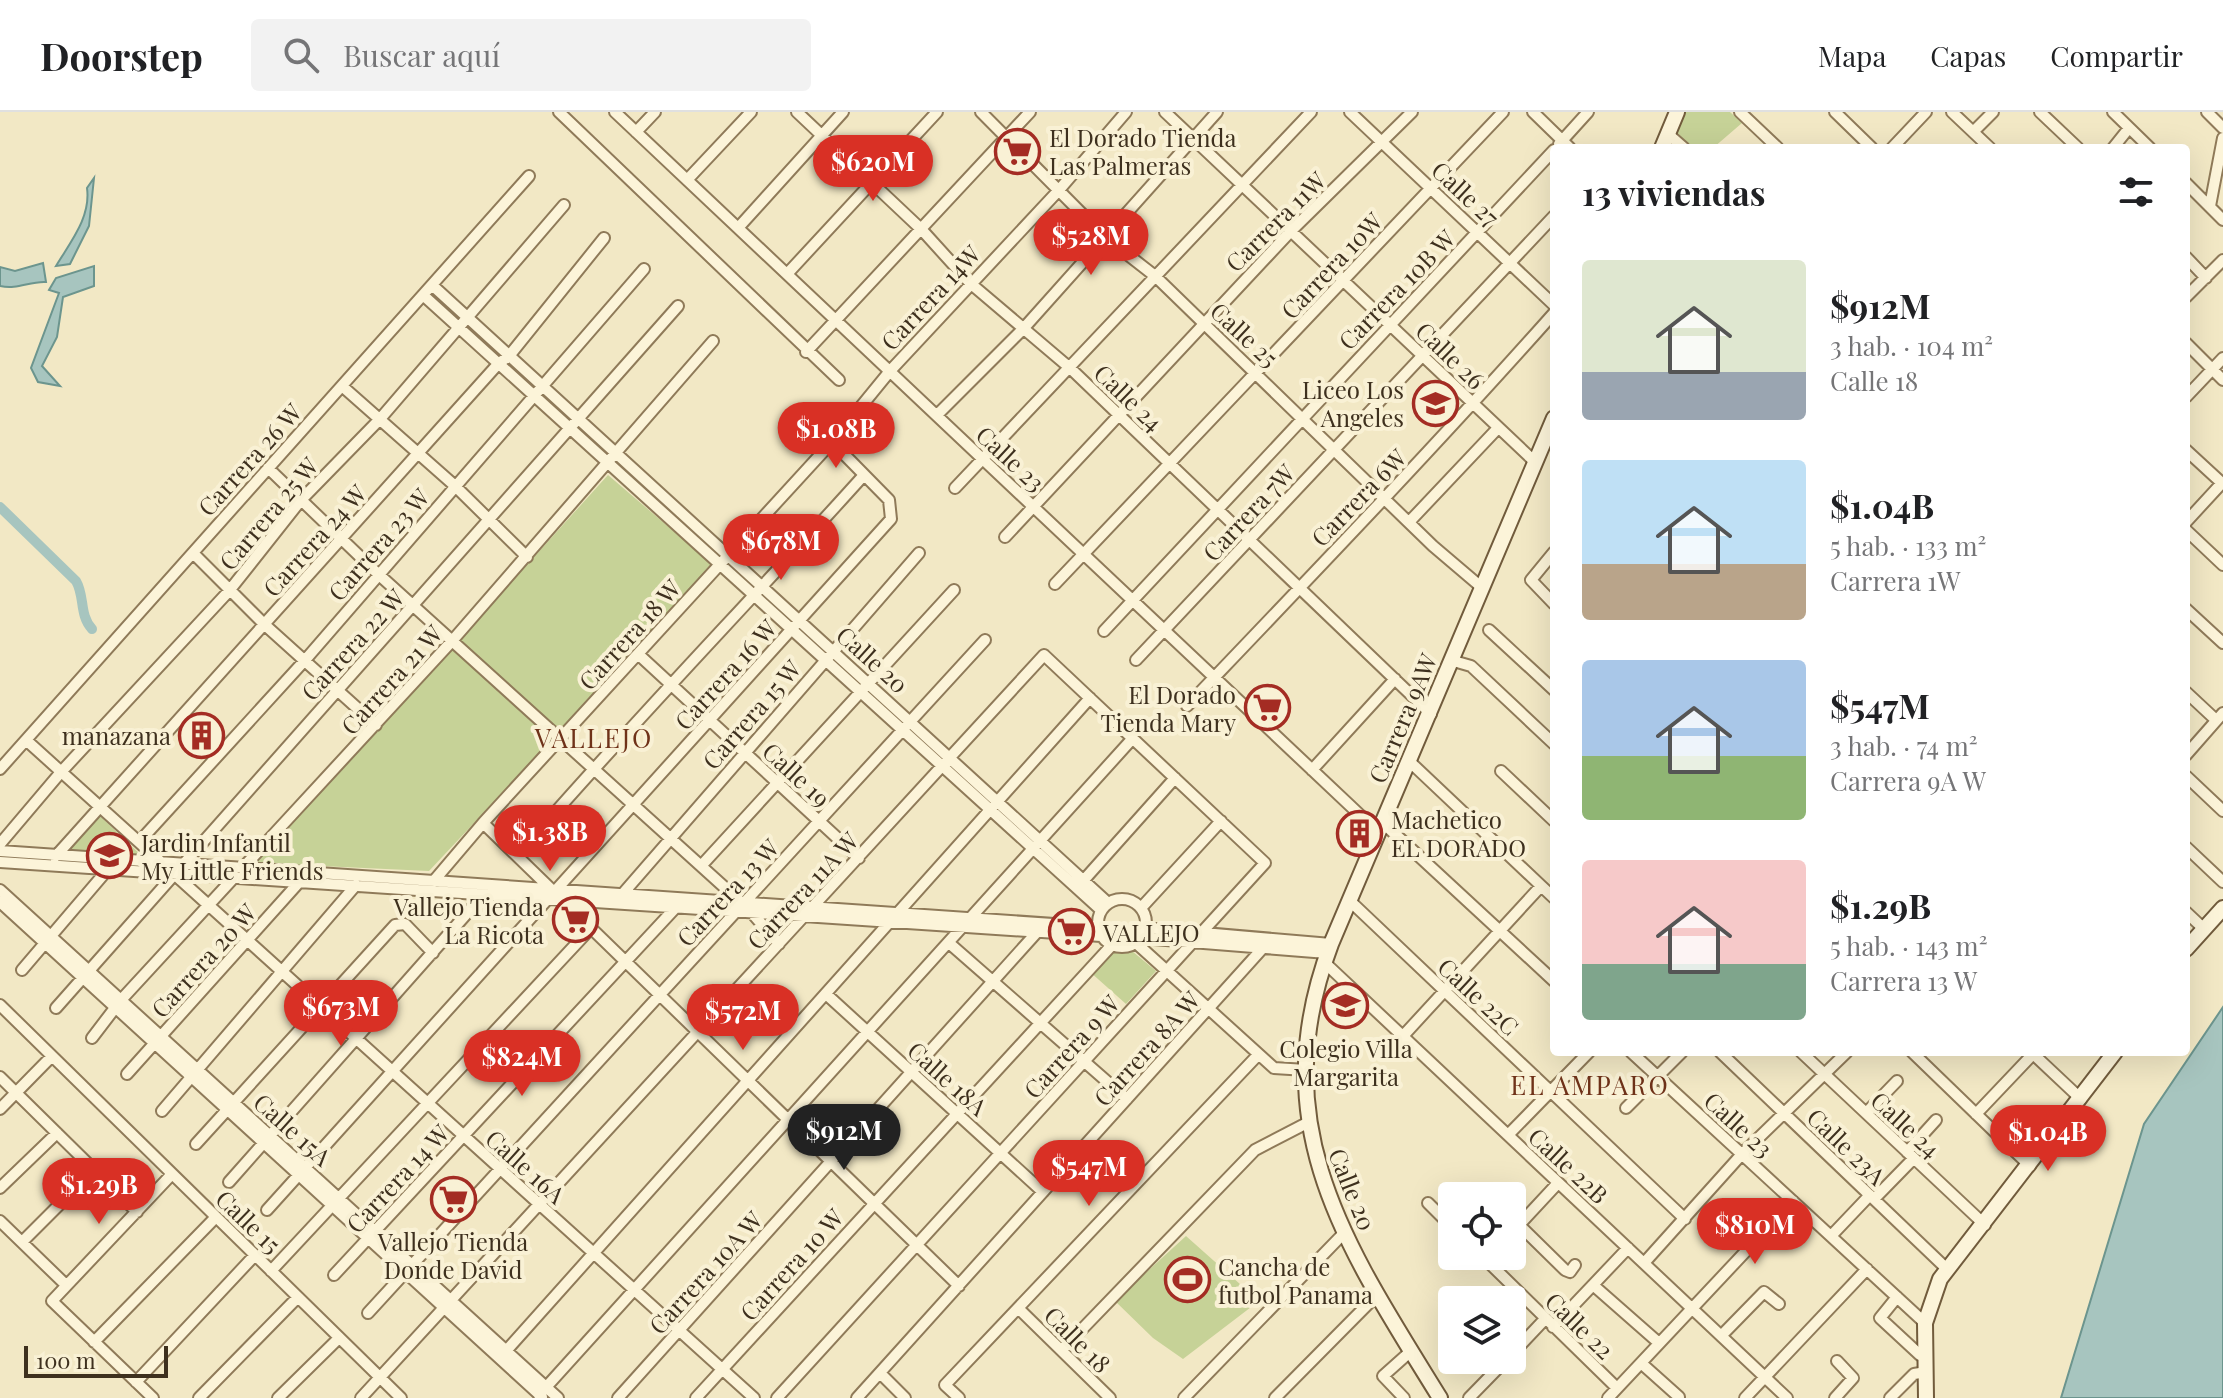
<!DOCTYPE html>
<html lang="es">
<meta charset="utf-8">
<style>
:root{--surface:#fff;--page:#f2f2f2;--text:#202124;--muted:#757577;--line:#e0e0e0;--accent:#d93025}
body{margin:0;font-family:"Playfair Display",serif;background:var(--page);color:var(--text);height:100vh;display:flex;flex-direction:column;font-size:30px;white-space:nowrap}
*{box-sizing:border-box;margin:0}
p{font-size:26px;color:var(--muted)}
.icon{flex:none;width:44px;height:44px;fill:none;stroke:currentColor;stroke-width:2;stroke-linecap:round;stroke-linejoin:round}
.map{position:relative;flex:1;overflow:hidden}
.details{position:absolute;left:1550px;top:32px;width:640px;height:912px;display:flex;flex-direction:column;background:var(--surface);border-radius:8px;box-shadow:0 8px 32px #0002}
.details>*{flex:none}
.buttons{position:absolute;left:1438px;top:1070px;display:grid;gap:16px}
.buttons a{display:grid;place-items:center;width:88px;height:88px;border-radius:8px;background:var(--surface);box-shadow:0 8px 32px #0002;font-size:40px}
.scale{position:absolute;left:24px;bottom:20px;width:144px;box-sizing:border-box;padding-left:8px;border:4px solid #3e301e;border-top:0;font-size:22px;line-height:28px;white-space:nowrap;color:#3e301e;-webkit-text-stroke:6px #f9f1d5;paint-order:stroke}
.price{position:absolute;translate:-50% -68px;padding:0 18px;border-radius:28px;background:var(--accent);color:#fff;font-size:26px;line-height:52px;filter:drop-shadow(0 2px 4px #0008)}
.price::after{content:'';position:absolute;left:50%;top:48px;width:24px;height:18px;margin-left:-12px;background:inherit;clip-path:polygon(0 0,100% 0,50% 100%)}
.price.on{background:#222;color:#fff}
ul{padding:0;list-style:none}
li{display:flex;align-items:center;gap:24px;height:200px;padding:0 32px}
li span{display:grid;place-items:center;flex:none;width:224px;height:160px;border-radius:8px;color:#555}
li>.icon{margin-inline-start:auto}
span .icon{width:96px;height:96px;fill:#fffc;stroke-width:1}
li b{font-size:34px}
h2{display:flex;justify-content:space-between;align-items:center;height:96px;padding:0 32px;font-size:34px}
header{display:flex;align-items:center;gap:48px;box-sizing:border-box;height:112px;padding:0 40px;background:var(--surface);border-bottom:2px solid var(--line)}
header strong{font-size:38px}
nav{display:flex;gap:44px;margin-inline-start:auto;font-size:28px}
.search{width:560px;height:72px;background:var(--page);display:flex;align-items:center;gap:20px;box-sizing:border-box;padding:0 28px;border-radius:8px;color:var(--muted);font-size:30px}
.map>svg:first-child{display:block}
</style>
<header>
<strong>Doorstep</strong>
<div class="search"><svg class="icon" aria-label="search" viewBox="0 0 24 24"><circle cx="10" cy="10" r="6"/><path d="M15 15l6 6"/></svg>Buscar aquí</div>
<nav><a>Mapa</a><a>Capas</a><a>Compartir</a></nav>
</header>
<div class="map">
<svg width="2223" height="1286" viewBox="0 0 2223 1286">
<rect width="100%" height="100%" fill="#f2e8c5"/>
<!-- green -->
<path fill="#c6d297" d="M1678,0H1730L1742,11L1713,36H1695L1671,19Z
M608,363L713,453L561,620L459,528Z
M451,535L553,627L429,759L256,751Z
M98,702L144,746L64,740Z
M1109,839H1132L1156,859L1126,892L1089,859Z
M1186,1124L1259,1189L1183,1247L1153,1226L1115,1189Z"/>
<!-- water -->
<path fill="#a7c5bf" stroke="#6c958e" stroke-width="2" d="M94,66L89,114L70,152L56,154C71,129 91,105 87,76Z
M43,151L46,170C29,169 18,178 0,174V155L15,159Z
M94,154V174L63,185L57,225L42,254L60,274L38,270L31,256L59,181L49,178L56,166Z
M2223,895V1286H2061L2144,1012Z"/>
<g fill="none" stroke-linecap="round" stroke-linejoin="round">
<!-- canal -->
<path stroke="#a7c5bf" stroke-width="10" d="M0,395L76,469C85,484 79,503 92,517"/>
<defs>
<path id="street" d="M559,0L839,268
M615,0L1378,720
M797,0L922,118L970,171L1070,256L1431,602
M981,0L1105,125L1155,164L1433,434L1480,474
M1165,0L1535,350
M1350,0L1554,193
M1533,0L1570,36
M1740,0L1778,36
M1835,0L1872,36
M1952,0L1990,36
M2040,0L2078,36
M2113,0L2150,36
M2207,0L2223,16
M636,20L655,0
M1973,20L1993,0
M1668,22L1684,36
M1559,32L1588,0
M1892,36L1926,0
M2113,36L2129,16
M687,68L751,0
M2186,71L2223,108
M2210,94L2223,26
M738,116L843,0
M2186,145L2206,166
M787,162L937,0
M432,173L1108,791
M423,183L1101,798
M2186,185L2223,148
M2186,231L2223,268
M806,240L1030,0
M342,274L454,373L527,445
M2186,285L2223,246
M937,303L1023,217L1217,0
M2186,338L2223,372
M268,356L377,461L743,792
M955,376L1311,0
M1411,408L1498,316
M2186,410L2222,371
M2186,418L2223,453
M1005,425L1290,120L1412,0
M1554,440L1531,468L1554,492
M193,441L265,513L376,613
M1055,472L1503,0
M2186,497L2223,531
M1489,518L1554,578
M1104,519L1554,38
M638,542L859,746
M1136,548L1554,104
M1450,548L1471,554L1554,632
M2186,580L2216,608
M1187,594C1311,464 1435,335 1554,201
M26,628L161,750
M2186,643L2223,601
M1408,648L1554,786
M0,657L529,64
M1312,658L1395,567
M1501,659L1554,709
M2186,664L2223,699
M1382,710L1554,869
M483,711L959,1174
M139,730L306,547L644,157
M0,732L61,660L229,479L301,388L380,307L564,93
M2186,735L2223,770
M0,739L1097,815
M517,744C629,614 749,491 864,363
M55,745L499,251L509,244L604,126
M0,750L1101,824
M701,754L954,478
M173,761L754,1286
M1083,769L1175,666
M432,771L483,711L832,330L890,259L1059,78L1126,0
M0,778L558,1286
M619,786L919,441
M1098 811a24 24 0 1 1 48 0a24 24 0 1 1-48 0Z
M1350,789L1685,1107
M0,790L542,1285
M1141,796L1221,709
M2186,800L2203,816
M752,801L779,832
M1146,816L1331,832
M1141,826L1327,841
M949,831L1127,987
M1136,831L1274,956L1306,958
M1324,850L1787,1286
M22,858L109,756
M826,882L1043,1080
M0,893L401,1286
M56,896L678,194
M1403,924L1541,774
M92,926L121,888L452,529L713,229
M1631,940L1925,1211
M1720,940L1947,1157
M1801,940L1985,1113
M1912,940L2030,1054
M2031,940L2081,987
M127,962L302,767
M0,965L137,1100
M1626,996L1682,940
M0,997L52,944
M162,999L356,773
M1866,1001L1897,969
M1976,1002L2033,942
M1508,1023L1589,940
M196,1032L395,813L405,812L433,841
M1907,1040L1936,1008
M229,1070L485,781
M0,1076L57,1021
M1481,1077L1488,1084
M1874,1087L1914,1046
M1428,1091L1452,1115
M267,1098L891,407L889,388L832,330
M1512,1106L1565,1158L1570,1160L1575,1153
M0,1109L66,1173
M1519,1113L1558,1071
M1831,1124L1870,1083
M22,1130L94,1058
M1482,1144L1617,1276
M1644,1151L1742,1042L1847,940
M271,1159L591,816
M334,1163L679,792
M1593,1173L1659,1231
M1897,1185L1880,1206L1920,1243L1926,1244
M1018,1196L1110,1286
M368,1201L985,528
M1553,1215L1628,1136
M1721,1224L1764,1180L1779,1192
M94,1230L216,1105
M1062,1238L1255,1038L1307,1011
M506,1239L1090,586
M1512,1242L1545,1207
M1641,1251L1679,1285
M880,1261L905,1286
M136,1270L255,1143
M539,1283L1133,626
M153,1286L52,1189L172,1062
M199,1286L298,1185
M278,1286L339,1226
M361,1286L1044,543L1265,751L777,1286
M618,1286L1039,818
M696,1286L1112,833
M857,1286L1271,827
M959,1286L945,1273L1257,944
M1184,1286L1345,1120
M1275,1286L1376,1184
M1404,1286L1383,1264L1411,1239
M1469,1286L1506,1248
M1608,1286L1793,1089
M1745,1286L1867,1157
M1835,1286L1853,1266L1837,1249
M1890,1286L1914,1262L1926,1260"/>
<path id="secondary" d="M1662,36L1677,0
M2186,837L2223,796
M1440,1286C1347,1135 1262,1015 1331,832L1554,306
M1926,1286L1925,1211L1940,1167L2115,940"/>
</defs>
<!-- street casing -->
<use href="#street" stroke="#8f7a59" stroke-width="14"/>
<!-- secondary casing -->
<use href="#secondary" stroke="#715b3c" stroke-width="18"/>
<!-- street -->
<use href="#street" stroke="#fcf4d9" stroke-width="10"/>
<!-- secondary -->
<use href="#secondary" stroke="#fcf4d9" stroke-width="14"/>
</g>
<!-- icons -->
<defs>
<symbol id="supermarket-ring" viewBox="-11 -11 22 22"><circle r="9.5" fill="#f9f1d5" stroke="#a42c23" stroke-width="1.5"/><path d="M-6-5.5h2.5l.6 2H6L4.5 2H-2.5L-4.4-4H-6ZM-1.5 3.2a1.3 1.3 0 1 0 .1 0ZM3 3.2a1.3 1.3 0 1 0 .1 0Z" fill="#a42c23"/></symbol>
<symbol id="school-ring" viewBox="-11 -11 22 22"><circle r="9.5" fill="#f9f1d5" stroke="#a42c23" stroke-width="1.5"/><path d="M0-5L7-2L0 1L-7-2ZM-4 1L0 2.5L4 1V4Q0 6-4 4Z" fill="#a42c23"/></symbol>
<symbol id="building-ring" viewBox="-11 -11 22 22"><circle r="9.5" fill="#f9f1d5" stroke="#a42c23" stroke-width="1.5"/><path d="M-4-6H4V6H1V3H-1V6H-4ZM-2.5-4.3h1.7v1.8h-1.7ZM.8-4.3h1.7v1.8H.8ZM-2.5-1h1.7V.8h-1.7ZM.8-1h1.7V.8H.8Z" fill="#a42c23"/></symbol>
<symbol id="stadium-ring" viewBox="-11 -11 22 22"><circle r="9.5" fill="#f9f1d5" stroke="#a42c23" stroke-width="1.5"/><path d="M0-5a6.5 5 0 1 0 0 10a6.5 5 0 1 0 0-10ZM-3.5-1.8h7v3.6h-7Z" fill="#a42c23"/></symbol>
</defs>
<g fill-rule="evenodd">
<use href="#supermarket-ring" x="992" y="14" width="51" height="51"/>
<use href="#school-ring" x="1410" y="266" width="51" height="51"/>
<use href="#supermarket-ring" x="1242" y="570" width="51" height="51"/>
<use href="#building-ring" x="176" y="598" width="51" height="51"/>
<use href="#building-ring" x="1334" y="696" width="51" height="51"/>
<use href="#school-ring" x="84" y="718" width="51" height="51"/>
<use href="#supermarket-ring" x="550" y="782" width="51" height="51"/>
<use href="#supermarket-ring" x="1046" y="794" width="51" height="51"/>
<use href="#school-ring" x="1320" y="868" width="51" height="51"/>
<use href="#supermarket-ring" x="428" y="1062" width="51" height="51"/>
<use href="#stadium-ring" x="1162" y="1142" width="51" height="51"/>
</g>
<g text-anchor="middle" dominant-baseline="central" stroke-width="8" stroke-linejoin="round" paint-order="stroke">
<!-- poi labels -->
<g font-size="24" fill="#3e301e" stroke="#f9f1d5" text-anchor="start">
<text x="1049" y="25">El Dorado Tienda<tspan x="1049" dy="28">Las Palmeras</tspan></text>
<text x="1404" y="277" text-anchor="end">Liceo Los<tspan x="1404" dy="28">Angeles</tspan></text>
<text x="1236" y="582" text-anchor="end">El Dorado<tspan x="1236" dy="28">Tienda Mary</tspan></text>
<text x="171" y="623" text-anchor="end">manazana</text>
<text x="1391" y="707">Machetico<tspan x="1391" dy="28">EL DORADO</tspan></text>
<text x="141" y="730">Jardin Infantil<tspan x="141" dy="28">My Little Friends</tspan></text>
<text x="544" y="794" text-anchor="end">Vallejo Tienda<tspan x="544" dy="28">La Ricota</tspan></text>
<text x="1103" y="820">VALLEJO</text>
<text x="1346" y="936" text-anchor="middle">Colegio Villa<tspan x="1346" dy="28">Margarita</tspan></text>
<text x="453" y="1129" text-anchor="middle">Vallejo Tienda<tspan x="453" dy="28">Donde David</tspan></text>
<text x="1218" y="1154">Cancha de<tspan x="1218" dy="28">futbol Panama</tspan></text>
</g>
<!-- street labels -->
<g font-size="24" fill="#3e301e" stroke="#f9f1d5">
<text transform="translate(1466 81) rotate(43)">Calle 27</text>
<text transform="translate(1275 109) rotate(-45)">Carrera 11W</text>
<text transform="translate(1331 153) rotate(-47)">Carrera 10W</text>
<text transform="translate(1396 177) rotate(-46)">Carrera 10B W</text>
<text transform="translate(930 185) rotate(-47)">Carrera 14W</text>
<text transform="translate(1245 222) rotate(43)">Calle 25</text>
<text transform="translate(1451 243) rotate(44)">Calle 26</text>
<text transform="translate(1129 285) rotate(44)">Calle 24</text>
<text transform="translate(1011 346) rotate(43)">Calle 23</text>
<text transform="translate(249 347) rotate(-48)">Carrera 26 W</text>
<text transform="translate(1358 385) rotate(-46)">Carrera 6W</text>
<text transform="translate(1248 400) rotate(-47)">Carrera 7W</text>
<text transform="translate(268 401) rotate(-50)">Carrera 25 W</text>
<text transform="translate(314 428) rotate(-48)">Carrera 24 W</text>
<text transform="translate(378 432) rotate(-49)">Carrera 23 W</text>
<text transform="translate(629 522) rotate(-48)">Carrera 18 W</text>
<text transform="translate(352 532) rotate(-48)">Carrera 22 W</text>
<text transform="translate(873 547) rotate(42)">Calle 20</text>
<text transform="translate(725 562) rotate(-48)">Carrera 16 W</text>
<text transform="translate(391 567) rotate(-48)">Carrera 21 W</text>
<text transform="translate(751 602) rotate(-49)">Carrera 15 W</text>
<text transform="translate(1402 606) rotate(-67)">Carrera 9AW</text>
<text transform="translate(797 662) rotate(43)">Calle 19</text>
<text transform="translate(802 778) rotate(-47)">Carrera 11A W</text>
<text transform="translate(727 780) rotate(-47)">Carrera 13 W</text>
<text transform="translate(203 848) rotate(-48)">Carrera 20 W</text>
<text transform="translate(1479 884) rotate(43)">Calle 22C</text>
<text transform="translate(1071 934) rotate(-48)">Carrera 9 W</text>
<text transform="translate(1146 936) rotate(-48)">Carrera 8A W</text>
<text transform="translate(948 966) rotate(42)">Calle 18A</text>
<text transform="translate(1739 1012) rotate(43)">Calle 23</text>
<text transform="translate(1906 1012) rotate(43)">Calle 24</text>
<text transform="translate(293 1017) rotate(42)">Calle 15A</text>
<text transform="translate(1847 1034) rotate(44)">Calle 23A</text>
<text transform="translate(1569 1053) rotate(43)">Calle 22B</text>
<text transform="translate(526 1054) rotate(42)">Calle 16A</text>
<text transform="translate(397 1066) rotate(-47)">Carrera 14 W</text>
<text transform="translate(1353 1077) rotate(68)">Calle 20</text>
<text transform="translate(249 1109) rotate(44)">Calle 15</text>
<text transform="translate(791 1152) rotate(-48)">Carrera 10 W</text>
<text transform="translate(705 1160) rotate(-48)">Carrera 10A W</text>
<text transform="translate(1580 1213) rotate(44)">Calle 22</text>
<text transform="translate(1078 1227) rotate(45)">Calle 18</text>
</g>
<!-- neighbourhood labels -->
<g font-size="26" letter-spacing="2" fill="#6f3219" stroke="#f9f1d5">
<text x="594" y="625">VALLEJO</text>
<text x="1590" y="972">EL AMPARO</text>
</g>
</g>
</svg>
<div class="buttons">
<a><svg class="icon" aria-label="locate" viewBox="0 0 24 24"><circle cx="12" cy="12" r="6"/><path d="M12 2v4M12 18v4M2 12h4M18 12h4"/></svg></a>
<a><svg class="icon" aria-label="layers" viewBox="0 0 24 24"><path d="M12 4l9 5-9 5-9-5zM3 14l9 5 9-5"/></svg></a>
</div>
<div class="scale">100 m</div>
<b class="price" style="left:873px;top:91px">$620M</b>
<b class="price" style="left:1091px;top:165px">$528M</b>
<b class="price" style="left:836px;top:358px">$1.08B</b>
<b class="price" style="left:781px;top:470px">$678M</b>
<b class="price" style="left:550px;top:761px">$1.38B</b>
<b class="price" style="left:341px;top:936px">$673M</b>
<b class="price" style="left:743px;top:940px">$572M</b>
<b class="price" style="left:522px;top:986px">$824M</b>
<b class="price on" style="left:844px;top:1060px">$912M</b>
<b class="price" style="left:2048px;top:1061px">$1.04B</b>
<b class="price" style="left:1089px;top:1096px">$547M</b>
<b class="price" style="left:99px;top:1114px">$1.29B</b>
<b class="price" style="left:1755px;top:1154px">$810M</b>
<section class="details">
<h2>13 viviendas<svg class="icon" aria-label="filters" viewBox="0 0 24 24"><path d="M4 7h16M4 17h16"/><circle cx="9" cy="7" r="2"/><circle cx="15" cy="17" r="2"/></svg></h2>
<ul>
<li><span style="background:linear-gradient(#dfe7d0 70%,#9aa5b1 0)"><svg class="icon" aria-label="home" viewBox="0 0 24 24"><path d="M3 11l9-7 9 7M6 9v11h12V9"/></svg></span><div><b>$912M</b><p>3 hab. · 104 m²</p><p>Calle 18</p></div></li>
<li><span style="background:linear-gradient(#bfe0f5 65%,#b9a48a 0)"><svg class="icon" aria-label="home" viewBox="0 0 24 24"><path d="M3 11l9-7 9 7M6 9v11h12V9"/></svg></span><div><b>$1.04B</b><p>5 hab. · 133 m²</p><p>Carrera 1W</p></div></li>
<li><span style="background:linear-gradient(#a9c7e8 60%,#8fb573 0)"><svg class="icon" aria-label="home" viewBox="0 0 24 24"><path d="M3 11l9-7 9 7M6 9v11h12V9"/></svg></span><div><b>$547M</b><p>3 hab. · 74 m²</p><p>Carrera 9A W</p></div></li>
<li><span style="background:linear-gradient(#f6c9c9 65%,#7fa58c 0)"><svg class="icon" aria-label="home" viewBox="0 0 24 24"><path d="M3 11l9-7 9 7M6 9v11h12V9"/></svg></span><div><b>$1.29B</b><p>5 hab. · 143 m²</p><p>Carrera 13 W</p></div></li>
</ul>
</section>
</div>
